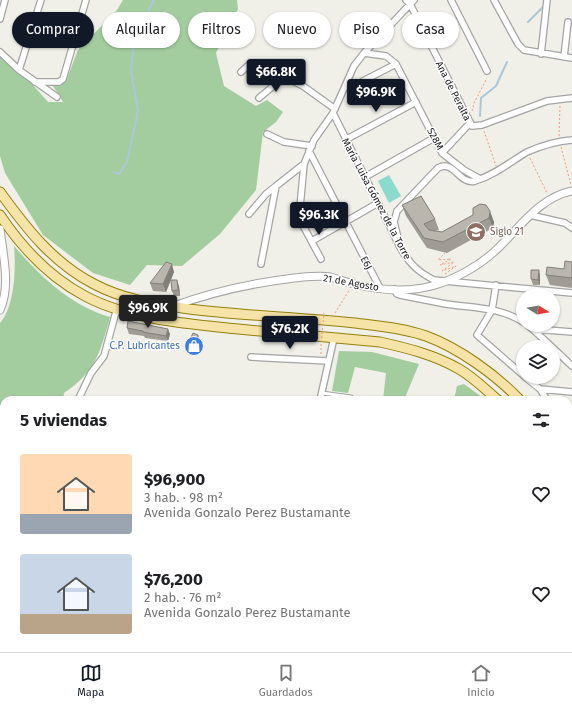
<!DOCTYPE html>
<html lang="es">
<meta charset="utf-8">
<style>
:root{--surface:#fff;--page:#f6f6f6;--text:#202124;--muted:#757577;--line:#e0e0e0;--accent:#111827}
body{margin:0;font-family:"Fira Sans",sans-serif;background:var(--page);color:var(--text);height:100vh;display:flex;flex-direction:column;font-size:15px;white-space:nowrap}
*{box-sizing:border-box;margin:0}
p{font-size:13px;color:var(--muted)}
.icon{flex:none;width:22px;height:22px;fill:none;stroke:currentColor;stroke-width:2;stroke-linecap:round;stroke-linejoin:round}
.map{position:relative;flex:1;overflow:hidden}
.sheet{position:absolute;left:0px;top:396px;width:572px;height:256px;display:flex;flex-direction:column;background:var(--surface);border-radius:12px 12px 0 0;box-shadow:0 1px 3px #0004}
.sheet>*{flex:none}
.hud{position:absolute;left:12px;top:12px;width:548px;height:36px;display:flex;gap:8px}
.needle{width:26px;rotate:101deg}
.tools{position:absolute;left:516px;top:288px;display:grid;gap:8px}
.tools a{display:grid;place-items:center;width:44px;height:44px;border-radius:50%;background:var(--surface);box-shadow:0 1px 3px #0004;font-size:20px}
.price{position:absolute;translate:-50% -34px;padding:0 9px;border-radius:4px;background:var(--accent);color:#fff;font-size:13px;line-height:26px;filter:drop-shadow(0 1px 2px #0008)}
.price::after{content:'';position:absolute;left:50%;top:24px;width:12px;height:9px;margin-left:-6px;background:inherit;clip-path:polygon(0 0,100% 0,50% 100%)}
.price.current{background:#222;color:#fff}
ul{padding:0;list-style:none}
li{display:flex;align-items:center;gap:12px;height:100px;padding:0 20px}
li span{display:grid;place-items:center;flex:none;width:112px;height:80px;border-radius:4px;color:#555}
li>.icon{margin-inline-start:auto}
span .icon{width:48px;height:48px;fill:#fffc;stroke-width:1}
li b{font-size:17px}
h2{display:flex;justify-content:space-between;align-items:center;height:48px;padding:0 20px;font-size:17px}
.chip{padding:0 14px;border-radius:18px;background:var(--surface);box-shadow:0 1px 3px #0004;font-size:14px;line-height:36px}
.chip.current{background:var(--accent);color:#fff}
.menu{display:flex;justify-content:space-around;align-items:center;height:56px;border-top:1px solid var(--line);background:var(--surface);font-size:11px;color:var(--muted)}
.menu a{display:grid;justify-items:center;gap:2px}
.menu .current{color:var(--accent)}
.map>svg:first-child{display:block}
</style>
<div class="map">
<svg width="572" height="652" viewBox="0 0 572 652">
<rect width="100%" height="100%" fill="#f0efe8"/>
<!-- forest -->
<path fill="#a3cd9f" d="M123,0H237L238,9L216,53L224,86L256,106L267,100L283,112L276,122L263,132L256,190L220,234L182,266L147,265L130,285L93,273L43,235L5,173L0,156V48L48,102H63L50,81H66L78,50L117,10Z
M14,246C40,276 71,306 110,317C100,353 96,371 64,393L63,400H4V596L0,597V323C15,306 16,267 14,246Z
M339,351L372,352L419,364L404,400H383L386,373L355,367L348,393L332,391Z
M464,384L486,400H454L457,386Z"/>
<!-- pitch -->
<path fill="#8bdacb" d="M389,175L401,196L389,203L378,181Z"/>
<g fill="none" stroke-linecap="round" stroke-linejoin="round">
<!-- stream -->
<path stroke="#abc7db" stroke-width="2" d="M528,22L544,6
M480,116L481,98L496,86L507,62
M114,172L119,174L127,162L138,111L131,70L135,34L154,0"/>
<defs>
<path id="service" d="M322,393L351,397
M351,652L353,648"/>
<path id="minor" d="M406,0L410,4L472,126L482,125L547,101L572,98
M451,0L487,71
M494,0L518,44L524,50L572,58
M0,19L5,0
M0,52L19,70L57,97
M364,53L386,56L396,64L442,153L464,170L480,179
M541,54L547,0
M564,57L568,22
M19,70L41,0
M241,72L251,63H256L303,86L335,109
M363,81L396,64
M35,82H59L63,79L86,0
M259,98L284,77
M333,113L401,249C410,264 418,272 434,280L572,293
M267,134L284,142L312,146
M345,140L416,102
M309,151L380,288
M442,153L470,123
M304,164L299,218L321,259
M365,177L434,138
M249,214L266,194L276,186
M530,215L565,223L572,228
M398,238L394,222L397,211L438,168C454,159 459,185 475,181C495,175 510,162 527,152C541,146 557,141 572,140
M312,241L378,203
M261,264L276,186L304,164L314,140L333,113L354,66L364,53L414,0
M496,285L492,310L477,335L523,375
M394,289L397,294L400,295C415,298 430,301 446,304C472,308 500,307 523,322
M528,325L552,347
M534,329L572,332
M553,348L572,366
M251,357L328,361
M525,377L540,389L547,400
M540,389L572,392
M78,400L91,373L104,356L117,308
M320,400L334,338
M568,431L572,438
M0,613L4,612
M30,648L31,652
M241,648L249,652
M322,648L330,652
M502,648L507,652
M10,652L25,648
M179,652L181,648
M221,652L223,648
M291,652L293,648
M389,652L399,648L407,652"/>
<path id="tertiary" d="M0,229C3,255 11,286 0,310
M174,306C212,292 253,283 294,278C306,277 319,275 330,277C338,279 346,282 354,284C379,290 409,293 435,285C455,279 479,266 495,251C519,229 538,198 572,191"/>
<path id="primary" d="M0,192C26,228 53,263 94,284C124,300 156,304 189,309C244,316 300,317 355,323C378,326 404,328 426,336C459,348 496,375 520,400
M0,215C22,248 49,277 85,296C130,320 189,324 238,329C286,333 333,338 380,342C407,348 435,355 459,369C473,377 485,389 498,400
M568,482L572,498
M568,632L572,619
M545,652L546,648
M560,652L562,648"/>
</defs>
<!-- service casing -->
<use href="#service" stroke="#a4a4a4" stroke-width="5"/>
<!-- minor casing -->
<use href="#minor" stroke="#a4a4a4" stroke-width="8"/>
<!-- tertiary casing -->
<use href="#tertiary" stroke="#a4a4a4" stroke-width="9"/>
<!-- primary casing -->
<use href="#primary" stroke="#93800a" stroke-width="11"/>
<!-- path -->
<path stroke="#f19c78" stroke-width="1" stroke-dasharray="2 2" stroke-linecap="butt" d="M472,111L474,103L487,78
M484,131L496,166
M559,136L560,106
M561,147L571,185
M530,158L547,193
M445,274L456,266L442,271L454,262L440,265L451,259L438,260L445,253
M335,313L350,289
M321,354V346"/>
<!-- service -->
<use href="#service" stroke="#fff" stroke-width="3"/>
<!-- minor -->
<use href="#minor" stroke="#fff" stroke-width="5.5"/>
<!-- tertiary -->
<use href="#tertiary" stroke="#fff" stroke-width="7"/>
<!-- primary -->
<use href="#primary" stroke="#f6e3a7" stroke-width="9"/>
<!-- path-bridge -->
<path stroke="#f19c78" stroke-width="1" stroke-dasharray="2 2" stroke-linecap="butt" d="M321,346L324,313"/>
</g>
<!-- wall -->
<path fill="#a09c95" d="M480,204L494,222L493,228L447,253L427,248L406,216L402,205L435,219L439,230L435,231L442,232L473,215Z
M572,262V288L550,285L546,275L564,269Z
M174,272L166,292L153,291L150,283Z
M540,275V285H533L531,279Z
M179,286L180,296H174L172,291Z
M127,328L170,334L168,341L145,338L144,336L129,334Z
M198,335L200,340L194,354L189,352L187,346Z"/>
<!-- shaded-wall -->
<path fill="#827f79" d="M490,211L494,222L493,228L489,218Z
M172,264L174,272L166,292L163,284Z
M539,270L540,275V285L538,280Z
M177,280L179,286L180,296L178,290Z
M168,329L170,334L168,341L166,336Z
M198,335L200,340L194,354L192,349Z"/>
<!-- building -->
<path fill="#bab5ad" stroke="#827f79" d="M421,196L435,219L424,224L429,230L442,232L473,215V208L480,204L486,205L490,211L489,218L443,242L424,238L402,205Z
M565,261L572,262V278L546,275L547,267L564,269Z
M166,262L172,264L163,284L150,283Z
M531,270H539L538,280L531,279Z
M171,280H177L178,290L172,291Z
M128,321L168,329L166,336L143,332V331L127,328Z
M193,333L198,335L192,349L187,346Z"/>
<!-- icons -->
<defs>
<symbol id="university-disc" viewBox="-11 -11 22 22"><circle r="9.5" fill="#8d6e63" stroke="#fff"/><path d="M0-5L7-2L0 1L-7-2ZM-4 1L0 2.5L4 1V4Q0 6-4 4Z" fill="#fff"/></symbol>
<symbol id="shop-disc" viewBox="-11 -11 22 22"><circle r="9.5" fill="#3f7fe0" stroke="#fff"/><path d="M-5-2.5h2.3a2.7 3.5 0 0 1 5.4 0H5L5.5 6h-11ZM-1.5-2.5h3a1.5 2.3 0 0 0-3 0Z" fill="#fff"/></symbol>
</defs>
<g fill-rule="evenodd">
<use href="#university-disc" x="465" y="221" width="22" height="22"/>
<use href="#shop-disc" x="183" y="335" width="22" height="22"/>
</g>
<g text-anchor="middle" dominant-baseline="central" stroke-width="3" stroke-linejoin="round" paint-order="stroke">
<!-- street labels -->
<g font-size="10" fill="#202020" stroke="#fff">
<text transform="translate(453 91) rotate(63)">Ana de Peralta</text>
<text transform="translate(435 139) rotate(61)">S28M</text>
<text transform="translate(376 199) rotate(62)">María Luisa Gómez de la Torre</text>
<text transform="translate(366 263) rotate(62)">E6J</text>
<text transform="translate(351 283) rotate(10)">21 de Agosto</text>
</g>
<!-- education labels -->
<g font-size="10" fill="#785e54" stroke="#fff" text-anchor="start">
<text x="490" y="232">Siglo 21</text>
</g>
<!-- shop labels -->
<g font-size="10" fill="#366cbe" stroke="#fff" text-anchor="end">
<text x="180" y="346">C.P. Lubricantes</text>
</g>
</g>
</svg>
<div class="tools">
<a><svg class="needle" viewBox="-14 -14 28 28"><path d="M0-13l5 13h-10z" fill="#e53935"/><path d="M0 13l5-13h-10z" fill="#757577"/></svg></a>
<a><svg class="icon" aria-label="layers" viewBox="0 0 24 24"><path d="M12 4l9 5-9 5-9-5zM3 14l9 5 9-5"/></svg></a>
</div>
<b class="price" style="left:276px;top:93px">$66.8K</b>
<b class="price" style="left:376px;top:113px">$96.9K</b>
<b class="price" style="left:319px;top:236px">$96.3K</b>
<b class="price current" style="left:148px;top:329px">$96.9K</b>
<b class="price" style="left:290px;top:350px">$76.2K</b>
<div class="hud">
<a class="chip current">Comprar</a>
<a class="chip">Alquilar</a>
<a class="chip">Filtros</a>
<a class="chip">Nuevo</a>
<a class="chip">Piso</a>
<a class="chip">Casa</a>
</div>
<section class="sheet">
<h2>5 viviendas<svg class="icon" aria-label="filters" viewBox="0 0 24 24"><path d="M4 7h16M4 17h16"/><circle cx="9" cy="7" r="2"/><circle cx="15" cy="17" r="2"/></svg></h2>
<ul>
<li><span style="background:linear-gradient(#ffd9b3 75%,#9aa5b1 0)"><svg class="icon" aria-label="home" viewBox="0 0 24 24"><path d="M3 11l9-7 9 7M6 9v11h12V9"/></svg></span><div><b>$96,900</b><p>3 hab. · 98 m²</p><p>Avenida Gonzalo Perez Bustamante</p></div><svg class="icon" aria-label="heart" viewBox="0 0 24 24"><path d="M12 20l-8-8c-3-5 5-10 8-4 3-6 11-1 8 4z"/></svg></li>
<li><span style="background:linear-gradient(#c9d6e8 75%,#b9a48a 0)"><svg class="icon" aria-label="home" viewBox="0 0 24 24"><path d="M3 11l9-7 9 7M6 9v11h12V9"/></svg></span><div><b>$76,200</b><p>2 hab. · 76 m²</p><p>Avenida Gonzalo Perez Bustamante</p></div><svg class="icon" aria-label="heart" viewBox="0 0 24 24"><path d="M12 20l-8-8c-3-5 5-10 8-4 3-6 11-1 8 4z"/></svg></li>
</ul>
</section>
</div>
<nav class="menu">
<a class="current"><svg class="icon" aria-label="map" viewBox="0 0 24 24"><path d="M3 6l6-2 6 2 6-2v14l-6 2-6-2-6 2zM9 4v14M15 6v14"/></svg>Mapa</a>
<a><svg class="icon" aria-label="saved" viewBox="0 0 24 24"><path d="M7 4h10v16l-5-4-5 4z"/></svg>Guardados</a>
<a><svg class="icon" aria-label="home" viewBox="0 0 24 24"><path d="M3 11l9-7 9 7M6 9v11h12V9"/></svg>Inicio</a>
</nav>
